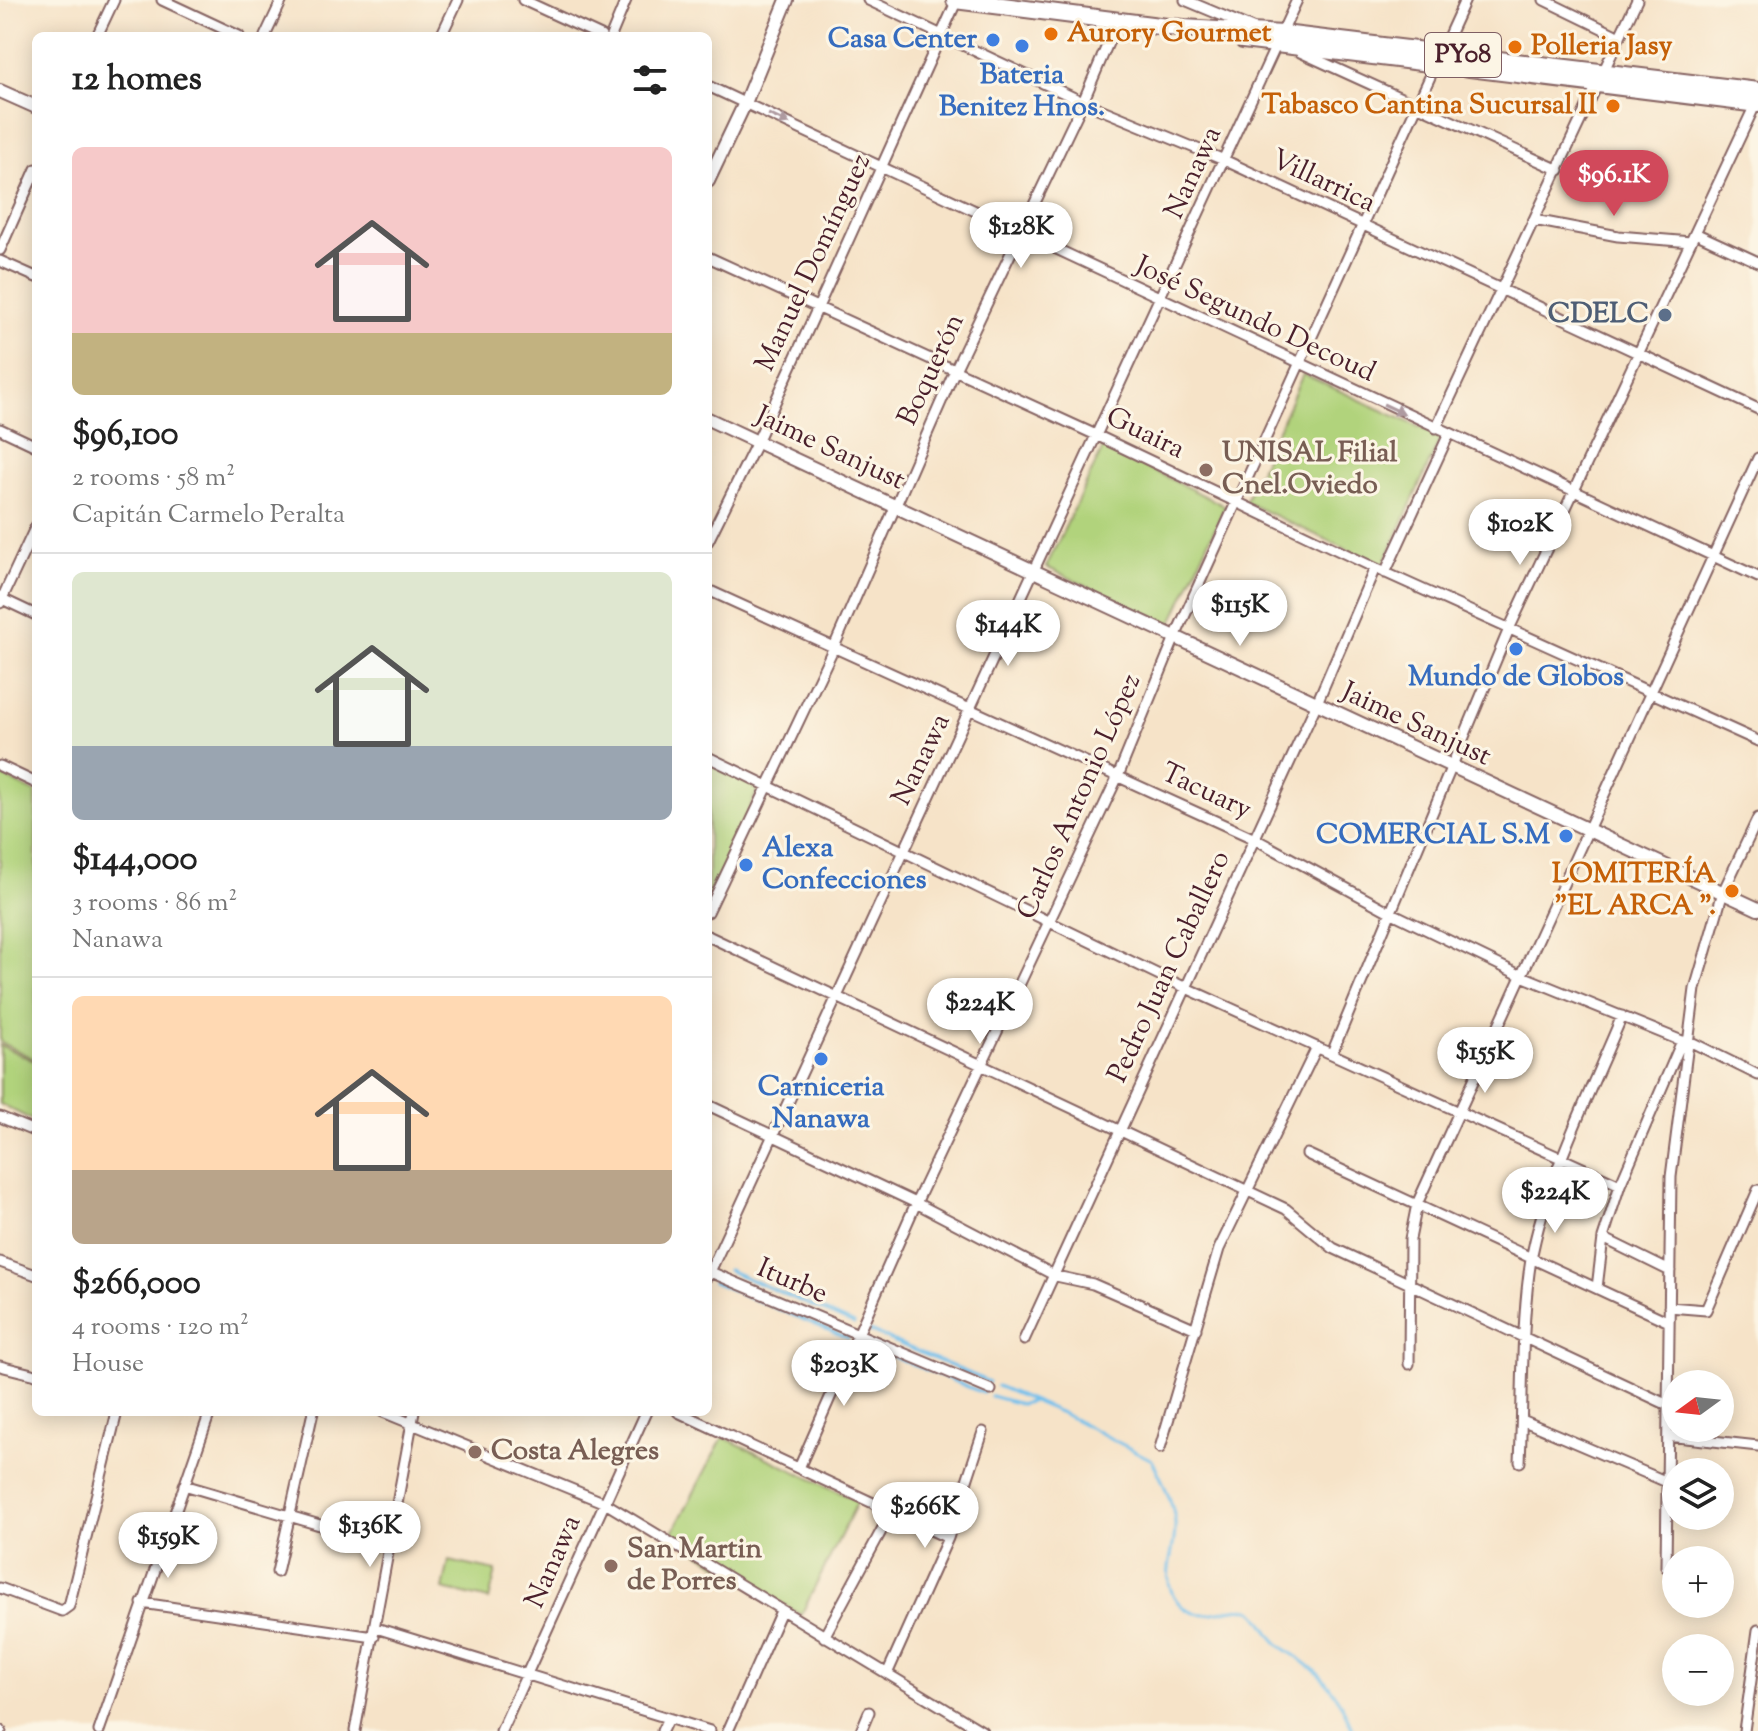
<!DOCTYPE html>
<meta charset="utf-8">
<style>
:root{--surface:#fff;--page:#f6f6f6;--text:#222;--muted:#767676;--line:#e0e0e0;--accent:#d1495b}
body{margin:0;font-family:"Sorts Mill Goudy",serif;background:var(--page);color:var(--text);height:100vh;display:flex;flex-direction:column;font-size:30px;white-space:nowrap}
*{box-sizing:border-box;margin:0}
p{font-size:26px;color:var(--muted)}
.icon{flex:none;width:44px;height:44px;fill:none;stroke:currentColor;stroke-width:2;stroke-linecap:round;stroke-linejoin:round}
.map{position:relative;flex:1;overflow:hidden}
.drawer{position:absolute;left:32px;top:32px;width:680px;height:1384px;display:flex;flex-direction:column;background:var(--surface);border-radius:12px;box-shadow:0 4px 20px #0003}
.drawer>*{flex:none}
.needle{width:52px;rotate:255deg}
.fabs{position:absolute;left:1662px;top:1370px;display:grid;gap:16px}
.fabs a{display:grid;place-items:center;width:72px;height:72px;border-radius:50%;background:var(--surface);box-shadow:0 4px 20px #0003;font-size:40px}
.price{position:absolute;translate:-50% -68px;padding:0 18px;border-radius:28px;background:#fff;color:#222;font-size:26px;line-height:52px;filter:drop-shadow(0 2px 4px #0008)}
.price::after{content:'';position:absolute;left:50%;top:48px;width:24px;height:18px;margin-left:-12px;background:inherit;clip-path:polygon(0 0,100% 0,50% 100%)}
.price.active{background:var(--accent);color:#fff}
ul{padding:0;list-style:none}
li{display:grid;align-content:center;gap:16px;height:424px;padding:0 40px}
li+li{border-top:2px solid var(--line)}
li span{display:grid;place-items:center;height:248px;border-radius:12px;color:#555}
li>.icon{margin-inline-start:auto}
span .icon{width:144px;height:144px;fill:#fffc;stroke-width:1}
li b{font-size:34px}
h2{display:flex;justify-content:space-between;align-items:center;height:96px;padding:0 40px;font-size:34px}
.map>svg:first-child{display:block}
</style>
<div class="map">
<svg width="1758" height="1731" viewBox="0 0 1758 1731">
<rect width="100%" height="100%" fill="#fcf5e5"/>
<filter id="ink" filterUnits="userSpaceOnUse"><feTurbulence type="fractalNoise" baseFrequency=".0125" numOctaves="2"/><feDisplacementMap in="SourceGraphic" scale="16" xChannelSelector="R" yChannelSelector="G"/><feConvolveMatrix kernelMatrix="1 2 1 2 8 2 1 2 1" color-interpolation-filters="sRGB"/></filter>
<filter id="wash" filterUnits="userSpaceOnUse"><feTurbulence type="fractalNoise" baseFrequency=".006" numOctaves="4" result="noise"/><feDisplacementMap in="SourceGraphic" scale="32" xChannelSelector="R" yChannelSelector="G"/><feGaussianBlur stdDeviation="1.8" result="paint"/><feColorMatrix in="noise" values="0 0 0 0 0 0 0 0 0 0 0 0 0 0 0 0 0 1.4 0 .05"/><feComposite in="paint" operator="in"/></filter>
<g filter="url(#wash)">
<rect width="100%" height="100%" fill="#f6e3c8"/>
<!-- green -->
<path fill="#b1d37b" stroke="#7e7953" stroke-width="2" d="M1303,374L1441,437L1383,566L1245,502Z
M1104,446L1225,506L1171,625L1046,567Z
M708,764L759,787L708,903Z
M0,775L36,793V1060L0,1042Z
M0,1045L36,1062V1112L32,1120L0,1104Z
M723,1437L858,1501L801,1615L671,1536Z
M449,1561L496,1571L489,1600L443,1589Z"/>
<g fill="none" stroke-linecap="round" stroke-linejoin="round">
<!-- stream -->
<path stroke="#72c0ec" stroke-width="3" d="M728,1270L854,1324
M713,1282L848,1338
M867,1330L989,1382
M861,1343L983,1393
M997,1386L1064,1414L1152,1460C1161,1477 1174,1504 1175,1523C1177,1551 1158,1575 1177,1601C1200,1630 1232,1600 1253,1611C1262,1616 1267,1632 1275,1640C1283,1650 1294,1654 1304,1662C1330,1681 1342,1702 1353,1731
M991,1396L1020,1404L1030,1402"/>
</g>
</g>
<g filter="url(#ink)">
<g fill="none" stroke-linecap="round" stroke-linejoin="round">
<defs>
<path id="street" d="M162,0L239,36
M523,0L601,36
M868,0L1083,102L1224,160L1758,409
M1185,0L1252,28
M1544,0L1620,37
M97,36L114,0
M265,36L282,0
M441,36L458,0
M611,36L626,0
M1300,52L1559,170
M708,86L1758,577
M1534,220L1618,236L1691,242
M1695,233L1758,262
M0,250L36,169
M708,257L1096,435L1375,568L1758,741
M0,261L36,277
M1436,428L1637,0
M0,429L36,446
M708,541L757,442L957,0
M1385,573L1449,434
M708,590L1255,839L1390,912L1522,976L1682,1041
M0,598L36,615
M0,603L36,526
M708,757L1184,987L1620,1185
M0,766L36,783
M708,912L834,647L955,370L1083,102L1117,22
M708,936L1286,1209L1333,1248L1668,1405
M1332,1053L1509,629L1756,103
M708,1105L916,1203L1056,1276L1093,1284L1196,1329
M0,1117L36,1132
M1307,1154L1669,1322
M1603,1238L1670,1271
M0,1262L36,1275
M708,1271L991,1390
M708,1276L1297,0
M1597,1288L1603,1238L1620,1185L1682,1041H1689L1758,1075
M1669,1307L1706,1310L1758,1190
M1024,1340L1316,705L1375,568
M1409,1364L1410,1239L1417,1204L1758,458
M0,1366L36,1375
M383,1412L605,1503L982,1731
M678,1412L948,1538
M1522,1420L1667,1482
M1668,1436L1758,1446
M1160,1448L1219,1249L1317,1047
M1520,1462C1523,1400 1521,1335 1529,1273C1539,1194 1591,1091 1622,1016
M799,1468L916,1203L1118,776L1175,637L1465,0
M184,1485L391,1546
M1666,1567L1671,1177L1695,989L1723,892L1758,818
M277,1572L313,1412
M0,1588L62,1611L69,1606L117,1412
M142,1603L374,1637
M376,1628L710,1731
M824,1637L892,1511
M887,1674L948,1538L983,1432
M0,1731H1
M99,1731L210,1412
M355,1731L414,1412
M501,1731L646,1412
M662,1731L668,1718
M728,1731L781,1611
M861,1731L869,1712
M1744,1731L1758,1630"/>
<path id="secondary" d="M0,91L36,107
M708,181L745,103L787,0
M708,419L1758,909"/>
<path id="highway" d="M955,0L1167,27L1283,34L1758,91
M1243,40L1758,104"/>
</defs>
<!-- street casing -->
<use href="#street" stroke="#866462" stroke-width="13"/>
<!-- secondary casing -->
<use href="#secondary" stroke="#866462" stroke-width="16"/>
<!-- highway casing -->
<use href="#highway" stroke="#866462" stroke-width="20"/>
<!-- street -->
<use href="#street" stroke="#fff" stroke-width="9"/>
<!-- secondary -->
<use href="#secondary" stroke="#fff" stroke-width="12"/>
<!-- highway -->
<use href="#highway" stroke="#fff" stroke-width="16"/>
</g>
<!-- one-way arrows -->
<defs><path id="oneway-solid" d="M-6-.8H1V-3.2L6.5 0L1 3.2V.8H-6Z" transform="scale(2)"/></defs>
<g fill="#ae9aa0">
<use href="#oneway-solid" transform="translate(779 119) rotate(25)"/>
<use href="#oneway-solid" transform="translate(1394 409) rotate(25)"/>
</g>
</g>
<!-- markers -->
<g fill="#e8710a" stroke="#fcf5e5" stroke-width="3">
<circle cx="1051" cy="34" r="8"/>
<circle cx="1515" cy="47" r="8"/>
<circle cx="1613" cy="106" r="8"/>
<circle cx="1732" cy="891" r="8"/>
</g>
<g fill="#3f7fe0" stroke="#fcf5e5" stroke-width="3">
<circle cx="993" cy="40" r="8"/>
<circle cx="1022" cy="46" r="8"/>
<circle cx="1516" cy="649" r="8"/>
<circle cx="1566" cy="836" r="8"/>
<circle cx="746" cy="865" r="8"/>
<circle cx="821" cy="1059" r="8"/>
</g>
<circle fill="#5c6f8a" stroke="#fcf5e5" stroke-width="3" cx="1665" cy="315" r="8"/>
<g fill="#8d6e63" stroke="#fcf5e5" stroke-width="3">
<circle cx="1206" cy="470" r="8"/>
<circle cx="475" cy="1452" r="8"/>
<circle cx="611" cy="1566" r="8"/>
</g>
<g text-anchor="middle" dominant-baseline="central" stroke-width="6" stroke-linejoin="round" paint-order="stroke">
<!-- shield labels -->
<rect fill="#fcf5e5" stroke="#7f5f63" stroke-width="2" x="1425" y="33" width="76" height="44" rx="6"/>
<g font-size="26" font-weight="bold" fill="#4a1f2b">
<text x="1463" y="55">PY08</text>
</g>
<!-- food labels -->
<g font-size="28" font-weight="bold" fill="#c56008" stroke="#fcf5e5" text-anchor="start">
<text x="1067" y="34">Aurory Gourmet</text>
<text x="1531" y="47">Polleria Jasy</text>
<text x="1597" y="106" text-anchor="end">Tabasco Cantina Sucursal II</text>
<text x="1716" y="875" text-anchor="end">LOMITERÍA<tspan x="1716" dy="32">"EL ARCA ".</tspan></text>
</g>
<!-- shop labels -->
<g font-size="28" font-weight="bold" fill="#366cbe" stroke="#fcf5e5">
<text x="977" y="40" text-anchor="end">Casa Center</text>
<text x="1022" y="76">Bateria<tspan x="1022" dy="32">Benitez Hnos.</tspan></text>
<text x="1516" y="678">Mundo de Globos</text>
<text x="1550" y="836" text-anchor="end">COMERCIAL S.M</text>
<text x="762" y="849" text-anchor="start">Alexa<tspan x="762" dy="32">Confecciones</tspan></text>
<text x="821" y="1088">Carniceria<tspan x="821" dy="32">Nanawa</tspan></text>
</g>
<!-- street labels -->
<g font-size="28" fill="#4a1f2b" stroke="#fcf5e5">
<text transform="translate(1194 173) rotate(-65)">Nanawa</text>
<text transform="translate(1323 182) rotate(25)">Villarrica</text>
<text transform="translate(814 263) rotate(-65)">Manuel Domínguez</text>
<text transform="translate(1255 320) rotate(25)">José Segundo Decoud</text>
<text transform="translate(932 370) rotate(-65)">Boquerón</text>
<text transform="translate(1145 434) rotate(26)">Guaira</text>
<text transform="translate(830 449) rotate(25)">Jaime Sanjust</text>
<text transform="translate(1416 725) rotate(25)">Jaime Sanjust</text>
<text transform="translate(922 760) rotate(-64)">Nanawa</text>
<text transform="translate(1206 792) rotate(25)">Tacuary</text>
<text transform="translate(1080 797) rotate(-66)">Carlos Antonio López</text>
<text transform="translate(1170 967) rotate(-65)">Pedro Juan Caballero</text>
<text transform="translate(792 1282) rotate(23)">Iturbe</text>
<text transform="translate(554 1562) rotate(-66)">Nanawa</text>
</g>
<!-- service labels -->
<g font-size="28" font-weight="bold" fill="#4e5e75" stroke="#fcf5e5" text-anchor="end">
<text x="1649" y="315">CDELC</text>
</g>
<!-- education labels -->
<g font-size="28" font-weight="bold" fill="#785e54" stroke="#fcf5e5" text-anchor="start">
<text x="1222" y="454">UNISAL Filial<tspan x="1222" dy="32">Cnel.Oviedo</tspan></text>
<text x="491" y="1452">Costa Alegres</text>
<text x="627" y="1550">San Martin<tspan x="627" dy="32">de Porres</tspan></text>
</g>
</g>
</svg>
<div class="fabs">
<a><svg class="needle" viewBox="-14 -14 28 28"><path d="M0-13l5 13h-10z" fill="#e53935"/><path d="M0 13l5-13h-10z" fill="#767676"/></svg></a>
<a><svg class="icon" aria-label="layers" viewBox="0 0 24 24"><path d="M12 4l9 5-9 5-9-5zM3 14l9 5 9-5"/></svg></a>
<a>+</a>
<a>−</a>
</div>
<b class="price active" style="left:1614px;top:218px">$96.1K</b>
<b class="price" style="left:1021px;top:270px">$128K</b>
<b class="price" style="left:1520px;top:567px">$102K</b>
<b class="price" style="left:1240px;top:648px">$115K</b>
<b class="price" style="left:1008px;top:668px">$144K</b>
<b class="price" style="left:980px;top:1046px">$224K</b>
<b class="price" style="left:1485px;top:1095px">$155K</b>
<b class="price" style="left:1555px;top:1235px">$224K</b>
<b class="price" style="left:844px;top:1408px">$203K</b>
<b class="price" style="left:925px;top:1550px">$266K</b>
<b class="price" style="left:370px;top:1569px">$136K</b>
<b class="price" style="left:168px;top:1580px">$159K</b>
<section class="drawer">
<h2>12 homes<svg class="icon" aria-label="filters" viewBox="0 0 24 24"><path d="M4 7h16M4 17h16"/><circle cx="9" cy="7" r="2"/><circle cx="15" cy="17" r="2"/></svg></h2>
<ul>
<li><span style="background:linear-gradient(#f6c9c9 75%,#c2b280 0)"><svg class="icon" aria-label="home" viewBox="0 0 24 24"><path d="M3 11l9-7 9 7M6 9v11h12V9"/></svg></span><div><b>$96,100</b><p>2 rooms · 58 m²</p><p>Capitán Carmelo Peralta</p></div></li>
<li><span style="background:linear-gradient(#dfe7d0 70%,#9aa5b1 0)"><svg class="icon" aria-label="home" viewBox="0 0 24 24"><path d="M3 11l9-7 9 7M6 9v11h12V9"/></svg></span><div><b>$144,000</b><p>3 rooms · 86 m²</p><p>Nanawa</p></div></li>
<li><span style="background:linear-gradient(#ffd9b3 70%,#b9a48a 0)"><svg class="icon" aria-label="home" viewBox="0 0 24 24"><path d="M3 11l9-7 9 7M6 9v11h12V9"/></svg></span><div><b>$266,000</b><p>4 rooms · 120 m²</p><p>House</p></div></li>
</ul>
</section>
</div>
